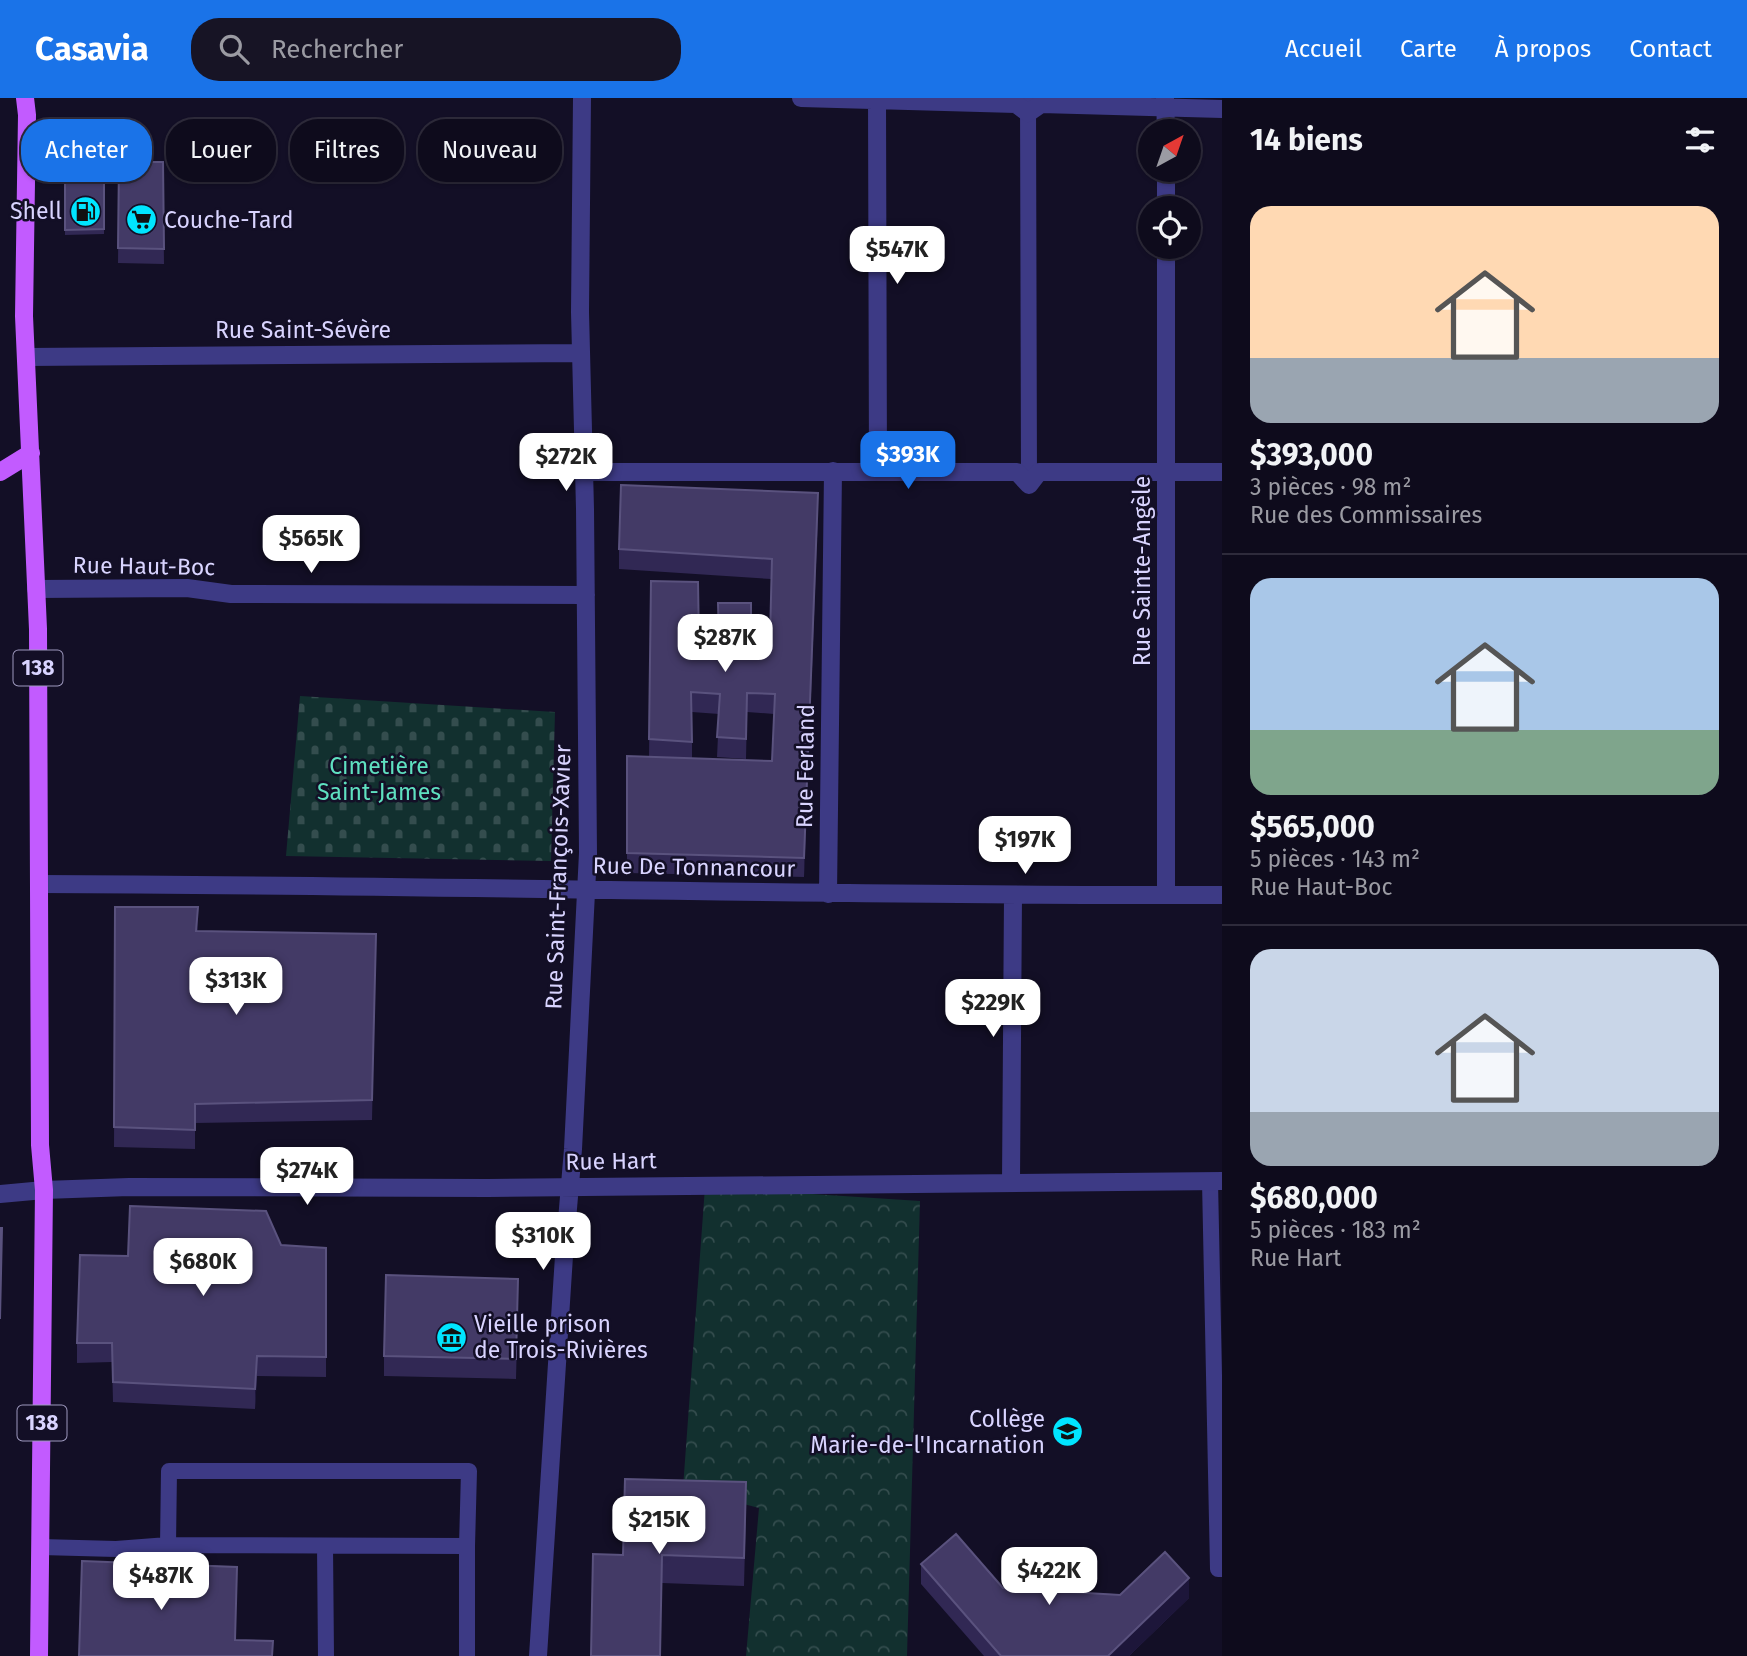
<!DOCTYPE html>
<html lang="fr">
<meta charset="utf-8">
<style>
:root{--surface:#0e0b1c;--page:#171425;--text:#f1f3f6;--muted:#9b9ba3;--line:#2e2b3b;--accent:#1a73e8}
body{margin:0;font-family:"Fira Sans",sans-serif;background:var(--page);color:var(--text);height:100vh;display:flex;flex-direction:column;font-size:26px;white-space:nowrap}
*{box-sizing:border-box;margin:0}
p{font-size:23px;color:var(--muted)}
.icon{flex:none;width:38px;height:38px;fill:none;stroke:currentColor;stroke-width:2;stroke-linecap:round;stroke-linejoin:round}
.map{position:relative;flex:1;overflow:hidden}
.details{display:flex;flex-direction:column;background:var(--surface);width:525px}
.details>*{flex:none}
.hud{position:absolute;left:21px;top:21px;width:665px;height:63px;display:flex;gap:14px}
.needle{width:46px;rotate:40deg}
.tools{position:absolute;left:1138px;top:21px;display:grid;gap:14px}
.tools a{display:grid;place-items:center;width:63px;height:63px;border-radius:50%;background:var(--surface);box-shadow:0 2px 5px #0004,0 0 0 2px var(--line);font-size:35px}
.price{position:absolute;translate:-50% -60px;padding:0 16px;border-radius:14px;background:#fff;color:#222;font-size:23px;line-height:46px;filter:drop-shadow(0 2px 4px #0008)}
.price::after{content:'';position:absolute;left:50%;top:42px;width:21px;height:16px;margin-left:-10px;background:inherit;clip-path:polygon(0 0,100% 0,50% 100%)}
.price.active{background:var(--accent);color:#fff}
ul{padding:0;list-style:none}
li{display:grid;align-content:center;gap:14px;height:371px;padding:0 28px}
li+li{border-top:2px solid var(--line)}
li span{display:grid;place-items:center;height:217px;border-radius:21px;color:#555}
li>.icon{margin-inline-start:auto}
span .icon{width:126px;height:126px;fill:#fffc;stroke-width:1}
li b{font-size:30px}
h2{display:flex;justify-content:space-between;align-items:center;height:84px;padding:0 28px;font-size:30px}
.tag{padding:0 24px;border-radius:28px;background:var(--surface);box-shadow:0 2px 5px #0004,0 0 0 2px var(--line);font-size:24px;line-height:63px}
.tag.active{background:var(--accent);color:#fff}
header{display:flex;align-items:center;gap:42px;box-sizing:border-box;height:98px;padding:0 35px;background:var(--accent);color:#fff}
header strong{font-size:33px}
nav{display:flex;gap:38px;margin-inline-start:auto;font-size:24px}
.search{width:490px;height:63px;background:var(--page);display:flex;align-items:center;gap:18px;box-sizing:border-box;padding:0 24px;border-radius:28px;color:var(--muted);font-size:26px}
main{display:flex;flex:1;min-height:0}
.map>svg:first-child{display:block}
</style>
<header>
<strong>Casavia</strong>
<div class="search"><svg class="icon" aria-label="search" viewBox="0 0 24 24"><circle cx="10" cy="10" r="6"/><path d="M15 15l6 6"/></svg>Rechercher</div>
<nav><a>Accueil</a><a>Carte</a><a>À propos</a><a>Contact</a></nav>
</header>
<main>
<div class="map">
<svg width="1222" height="1558" viewBox="0 0 1222 1558">
<defs>
<pattern id="forest-crowns" width="20" height="18" patternUnits="userSpaceOnUse" patternTransform="scale(1.75)"><rect width="20" height="18" fill="#12302f"/><path d="M2 6a3 3 0 1 1 6 0M12 15a3 3 0 1 1 6 0" fill="none" stroke="#344d4e"/></pattern>
<pattern id="cemetery-stones" width="16" height="16" patternUnits="userSpaceOnUse" patternTransform="scale(1.75)"><rect width="16" height="16" fill="#12302f"/><path d="M2 7V4a2 2 0 0 1 4 0v3zM10 15v-3a2 2 0 0 1 4 0v3z" fill="#344d4e"/></pattern>
</defs>
<rect width="100%" height="100%" fill="#130f26"/>
<!-- forest -->
<path fill="url(#forest-crowns)" d="M705,1089L920,1103L907,1558H746L759,1410L683,1390Z"/>
<!-- cemetery -->
<path fill="url(#cemetery-stones)" d="M300,598L555,614L551,763L286,758Z"/>
<g fill="none" stroke-linecap="round" stroke-linejoin="round">
<!-- service -->
<path stroke="#3d3a85" stroke-width="16" d="M1028,0L1029,387
M1210,1083L1218,1471H1222
M325,1448L326,1558
M467,1448V1558
M41,1449L116,1451L168,1447L467,1448L469,1373H169L168,1447"/>
<!-- minor -->
<path stroke="#3d3a85" stroke-width="18" d="M801,0L1016,6L1028,15L1041,6L1222,11
M877,0L878,374
M1165,0L1166,33
M1166,72V110
M26,259L581,255
M584,374H1017L1029,387L1039,374H1222
M36,491L187,490L231,496L586,497
M39,786C434,787 828,798 1222,797
M828,796L833,373
M1166,797V149
M1011,1084L1013,797
M44,1092L129,1089L488,1090L1222,1083
M538,1558L564,1158L573,1051L588,755L585,411L580,214L582,0"/>
<!-- tertiary -->
<path stroke="#3d3a85" stroke-width="18" d="M0,1096L44,1092"/>
<!-- primary -->
<path stroke="#c25bff" stroke-width="18" d="M25,0L27,17L24,218L38,531L40,1047L44,1092L39,1558
M0,374L31,355"/>
</g>
<!-- wall -->
<path fill="#312854" fill-rule="evenodd" d="M119,64H163L164,166L118,165Z
M104,82V136L65,137V84Z
M818,415L804,779L627,775V658L649,659L651,483L699,544L719,546L751,537L770,539L771,481L619,471V451ZM692,614L719,616L717,659L746,661L747,614L774,616L772,663L692,660Z
M115,809L198,829V833L376,836L372,1022L195,1025V1051L114,1049Z
M281,1147L326,1150V1279L257,1278L255,1311L113,1304L112,1264L77,1265V1245L128,1158Z
M518,1201L516,1281L384,1278V1258Z
M746,1411L744,1488L662,1485L623,1457Z
M921,1466L1003,1490L1189,1500L1129,1558H984L921,1486Z"/>
<!-- shaded-wall -->
<path fill="#1d163a" d="M818,395V415L804,779V760Z
M198,809V829L196,853V833Z
M257,1258V1278L255,1311V1291Z
M1189,1480V1500L1129,1558H1108Z"/>
<!-- building -->
<path fill="#433a66" stroke="#5a527e" stroke-width="2" d="M119,64H163L164,151L118,150Z
M104,82V131L65,132V84Z
M621,387L818,395L804,760L627,755V658L772,663L775,596L747,595L746,641L717,639L720,596L691,594L692,644L649,641L651,483L698,484L699,544L719,546L718,505H751V537L770,539L772,461L619,451Z
M115,809H198L196,833L376,836L372,1002L195,1006V1032L114,1029Z
M130,1108L266,1113L281,1147L326,1150V1259L257,1258L255,1291L113,1284L112,1245H77L80,1157L128,1158Z
M0,1130H2L0,1221Z
M386,1177L518,1181L516,1261L384,1258Z
M625,1381L746,1384L744,1460L662,1457L660,1558H591L593,1456L623,1457Z
M956,1436L1003,1490L1120,1497L1165,1454L1189,1480L1108,1558H1001L921,1466Z
M82,1463L237,1469L235,1542L273,1543L272,1558H79Z"/>
<!-- icons -->
<defs>
<symbol id="fuel-disc" viewBox="-11 -11 22 22"><circle r="9.5" fill="#00e5ff" stroke="#130f26"/><path d="M-5.5-6h7V0h2V4h1.3V-2.5L3-4.5l.8-.8L6-3V5H2.5V1h-1V6h-7ZM-4.2-4.7v3.2H.2V-4.7Z" fill="#111"/></symbol>
<symbol id="supermarket-disc" viewBox="-11 -11 22 22"><circle r="9.5" fill="#00e5ff" stroke="#130f26"/><path d="M-6-5.5h2.5l.6 2H6L4.5 2H-2.5L-4.4-4H-6ZM-1.5 3.2a1.3 1.3 0 1 0 .1 0ZM3 3.2a1.3 1.3 0 1 0 .1 0Z" fill="#111"/></symbol>
<symbol id="museum-disc" viewBox="-11 -11 22 22"><circle r="9.5" fill="#00e5ff" stroke="#130f26"/><path d="M0-6L6-3V-2H-6V-3ZM-5-1h2V3h-2ZM-1-1h2V3h-2ZM3-1h2V3H3ZM-6 4H6V6H-6Z" fill="#111"/></symbol>
<symbol id="school-disc" viewBox="-11 -11 22 22"><circle r="9.5" fill="#00e5ff" stroke="#130f26"/><path d="M0-5L7-2L0 1L-7-2ZM-4 1L0 2.5L4 1V4Q0 6-4 4Z" fill="#111"/></symbol>
</defs>
<g fill-rule="evenodd">
<use href="#fuel-disc" x="68" y="96" width="35" height="35"/>
<use href="#supermarket-disc" x="124" y="104" width="35" height="35"/>
<use href="#museum-disc" x="434" y="1222" width="35" height="35"/>
<use href="#school-disc" x="1050" y="1316" width="35" height="35"/>
</g>
<g text-anchor="middle" dominant-baseline="central" stroke-width="5" stroke-linejoin="round" paint-order="stroke">
<!-- shield labels -->
<g fill="#130f26" stroke="#9e99be" stroke-width="2">
<rect x="13.5" y="552.5" width="49" height="35" rx="5"/>
<rect x="17.5" y="1307.5" width="49" height="35" rx="5"/>
</g>
<g font-size="21" font-weight="bold" fill="#d9d4ff">
<text x="38" y="570">138</text>
<text x="42" y="1325">138</text>
</g>
<!-- poi labels -->
<g font-size="23" fill="#d9d4ff" stroke="#130f26" text-anchor="end">
<text x="62" y="113">Shell</text>
<text x="164" y="122" text-anchor="start">Couche-Tard</text>
<text x="474" y="1226" text-anchor="start">Vieille prison<tspan x="474" dy="26">de Trois-Rivières</tspan></text>
<text x="1045" y="1321">Collège<tspan x="1045" dy="26">Marie-de-l'Incarnation</tspan></text>
</g>
<!-- street labels -->
<g font-size="23" fill="#d9d4ff" stroke="#130f26">
<text x="303" y="232">Rue Saint-Sévère</text>
<text transform="translate(144 468) rotate(1)">Rue Haut-Boc</text>
<text transform="translate(1142 473) rotate(-90)">Rue Sainte-Angèle</text>
<text transform="translate(805 668) rotate(-89)">Rue Ferland</text>
<text transform="translate(694 769) rotate(1)">Rue De Tonnancour</text>
<text transform="translate(558 779) rotate(-88)">Rue Saint-François-Xavier</text>
<text transform="translate(611 1063) rotate(-1)">Rue Hart</text>
</g>
<!-- park labels -->
<g font-size="23" fill="#5fe0c0" stroke="#130f26">
<text x="379" y="668">Cimetière<tspan x="379" dy="26">Saint-James</tspan></text>
</g>
</g>
</svg>
<div class="tools">
<a><svg class="needle" viewBox="-14 -14 28 28"><path d="M0-13l5 13h-10z" fill="#e53935"/><path d="M0 13l5-13h-10z" fill="#9b9ba3"/></svg></a>
<a><svg class="icon" aria-label="locate" viewBox="0 0 24 24"><circle cx="12" cy="12" r="6"/><path d="M12 2v4M12 18v4M2 12h4M18 12h4"/></svg></a>
</div>
<b class="price" style="left:897px;top:188px">$547K</b>
<b class="price active" style="left:908px;top:393px">$393K</b>
<b class="price" style="left:566px;top:395px">$272K</b>
<b class="price" style="left:311px;top:477px">$565K</b>
<b class="price" style="left:725px;top:576px">$287K</b>
<b class="price" style="left:1025px;top:778px">$197K</b>
<b class="price" style="left:236px;top:919px">$313K</b>
<b class="price" style="left:993px;top:941px">$229K</b>
<b class="price" style="left:307px;top:1109px">$274K</b>
<b class="price" style="left:543px;top:1174px">$310K</b>
<b class="price" style="left:203px;top:1200px">$680K</b>
<b class="price" style="left:659px;top:1458px">$215K</b>
<b class="price" style="left:1049px;top:1509px">$422K</b>
<b class="price" style="left:161px;top:1514px">$487K</b>
<div class="hud">
<a class="tag active">Acheter</a>
<a class="tag">Louer</a>
<a class="tag">Filtres</a>
<a class="tag">Nouveau</a>
</div>
</div>
<section class="details">
<h2>14 biens<svg class="icon" aria-label="filters" viewBox="0 0 24 24"><path d="M4 7h16M4 17h16"/><circle cx="9" cy="7" r="2"/><circle cx="15" cy="17" r="2"/></svg></h2>
<ul>
<li><span style="background:linear-gradient(#ffd9b3 70%,#9aa5b1 0)"><svg class="icon" aria-label="home" viewBox="0 0 24 24"><path d="M3 11l9-7 9 7M6 9v11h12V9"/></svg></span><div><b>$393,000</b><p>3 pièces · 98 m²</p><p>Rue des Commissaires</p></div></li>
<li><span style="background:linear-gradient(#a9c7e8 70%,#7fa58c 0)"><svg class="icon" aria-label="home" viewBox="0 0 24 24"><path d="M3 11l9-7 9 7M6 9v11h12V9"/></svg></span><div><b>$565,000</b><p>5 pièces · 143 m²</p><p>Rue Haut-Boc</p></div></li>
<li><span style="background:linear-gradient(#c9d6e8 75%,#9aa5b1 0)"><svg class="icon" aria-label="home" viewBox="0 0 24 24"><path d="M3 11l9-7 9 7M6 9v11h12V9"/></svg></span><div><b>$680,000</b><p>5 pièces · 183 m²</p><p>Rue Hart</p></div></li>
</ul>
</section>
</main>
